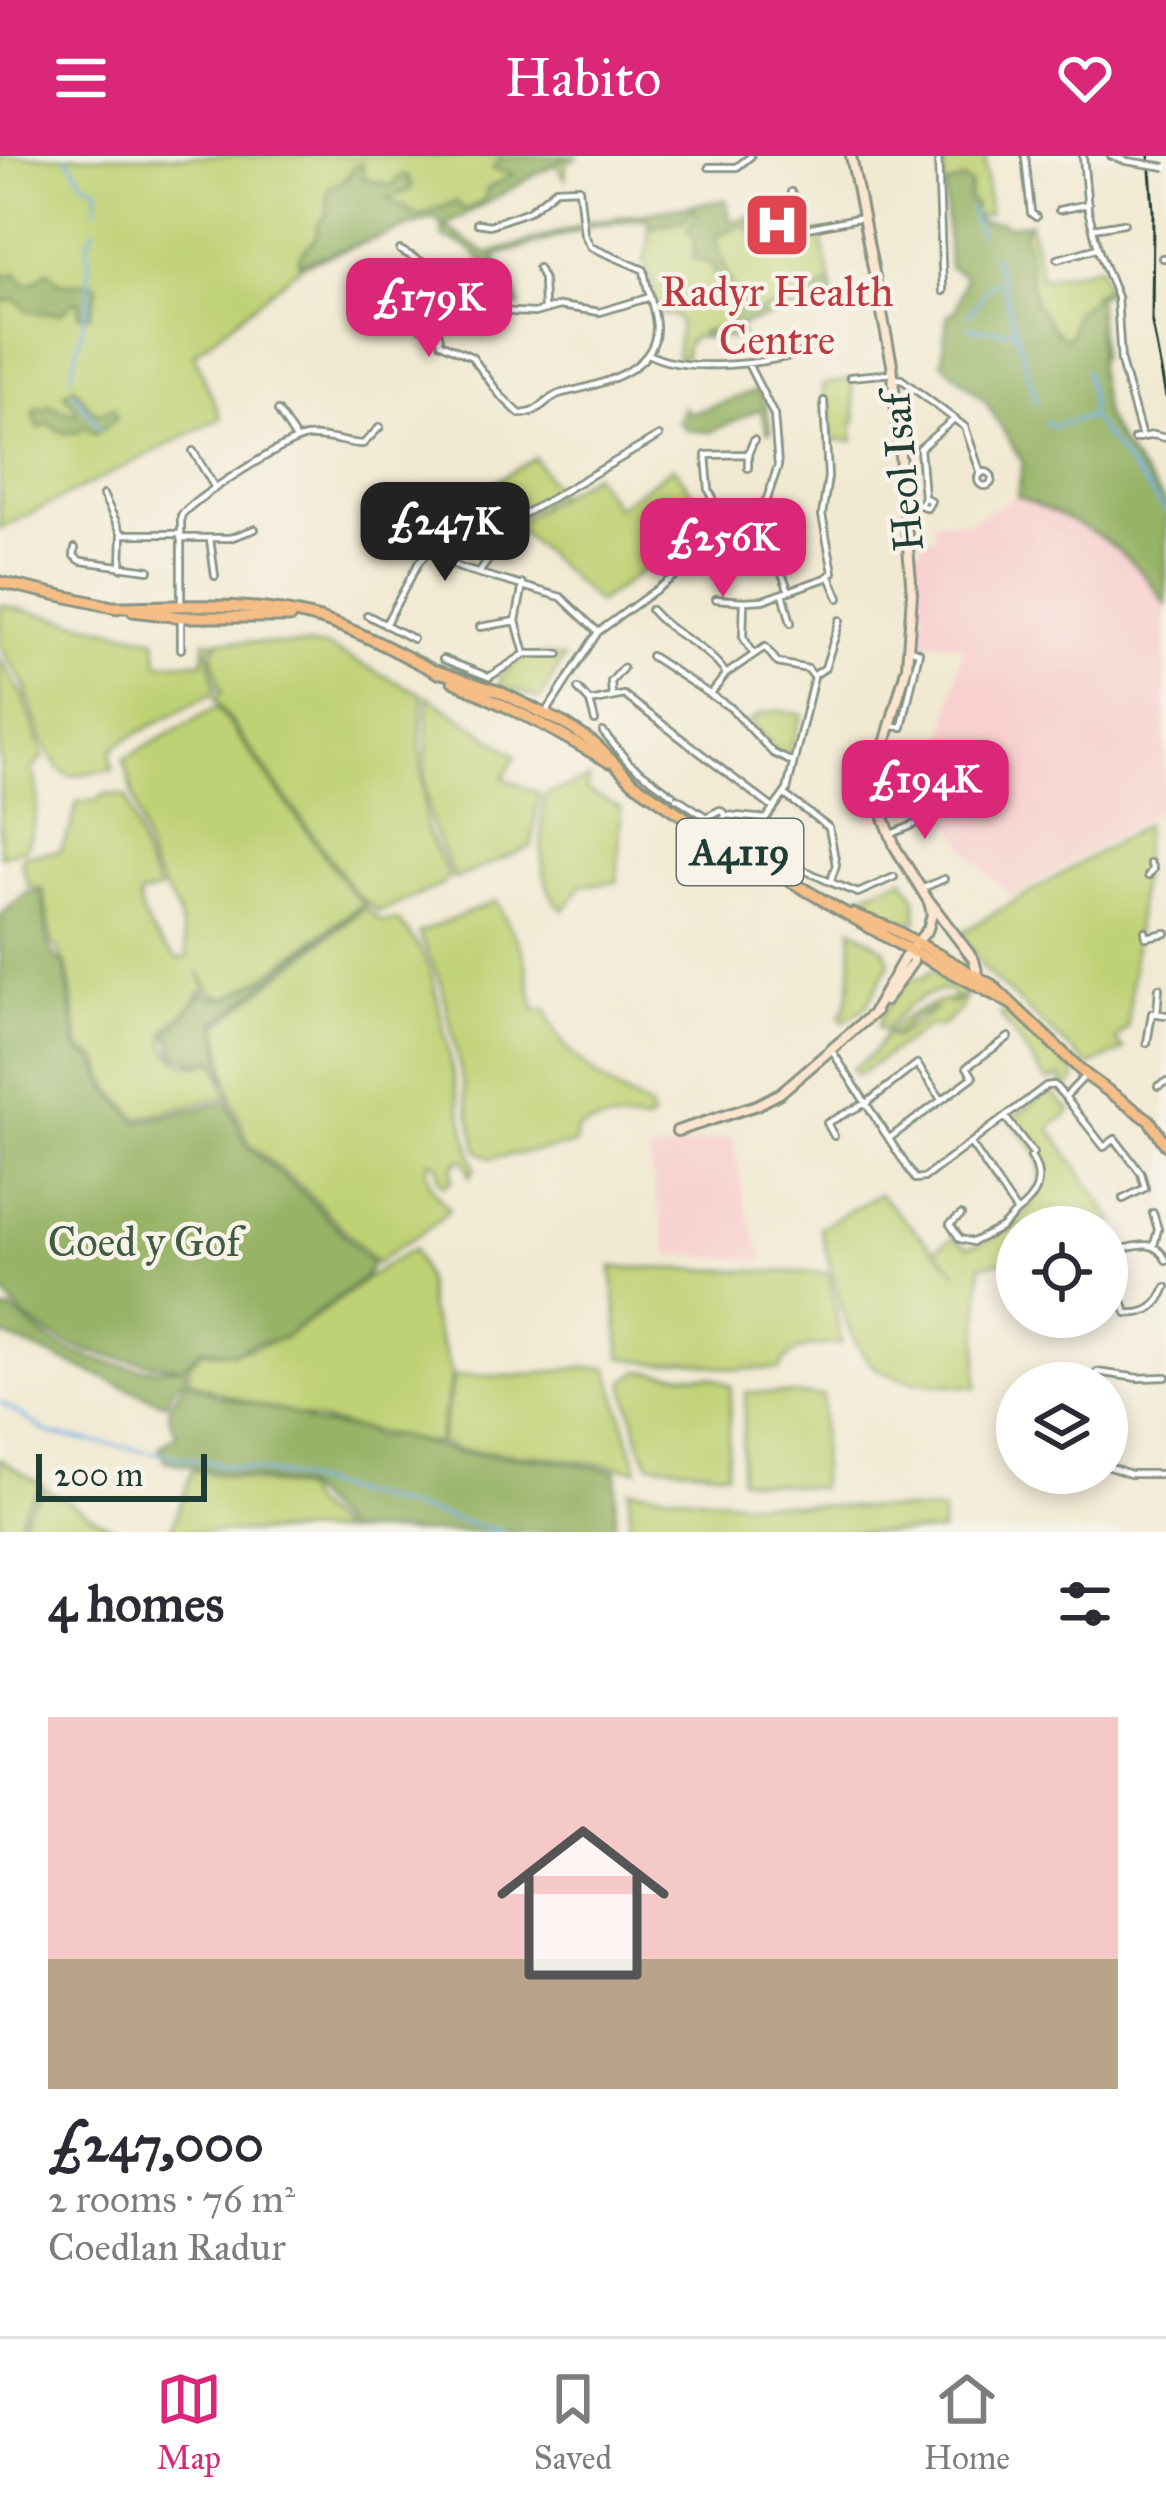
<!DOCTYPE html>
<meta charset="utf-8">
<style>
:root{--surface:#fff;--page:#f7f7f7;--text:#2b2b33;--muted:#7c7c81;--line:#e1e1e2;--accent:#db2777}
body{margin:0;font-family:"IM FELL Great Primer",serif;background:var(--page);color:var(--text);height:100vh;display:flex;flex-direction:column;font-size:45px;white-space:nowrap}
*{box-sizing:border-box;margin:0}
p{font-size:39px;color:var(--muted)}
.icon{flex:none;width:66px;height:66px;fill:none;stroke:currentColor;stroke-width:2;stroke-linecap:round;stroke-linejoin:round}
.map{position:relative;height:1376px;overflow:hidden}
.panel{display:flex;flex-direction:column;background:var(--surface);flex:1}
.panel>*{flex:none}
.buttons{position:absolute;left:996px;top:1050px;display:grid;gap:24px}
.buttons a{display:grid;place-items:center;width:132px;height:132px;border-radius:50%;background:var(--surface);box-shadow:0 6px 18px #0003;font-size:60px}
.scale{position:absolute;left:36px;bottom:30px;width:171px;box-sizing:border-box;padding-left:12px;border:6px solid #1f3d34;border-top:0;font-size:33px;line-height:42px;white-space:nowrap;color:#1f3d34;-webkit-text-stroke:9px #f7f3e8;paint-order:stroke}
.price{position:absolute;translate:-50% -102px;padding:0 27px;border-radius:24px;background:var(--accent);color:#fff;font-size:39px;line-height:78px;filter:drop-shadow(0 3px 6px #0008)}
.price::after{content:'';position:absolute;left:50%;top:72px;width:36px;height:27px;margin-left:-18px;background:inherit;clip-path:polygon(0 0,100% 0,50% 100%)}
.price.current{background:#222;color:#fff}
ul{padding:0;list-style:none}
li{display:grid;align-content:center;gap:24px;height:636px;padding:0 48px}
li+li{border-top:3px solid var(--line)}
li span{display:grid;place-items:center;height:372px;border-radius:0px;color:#555}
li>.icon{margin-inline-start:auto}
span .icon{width:216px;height:216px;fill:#fffc;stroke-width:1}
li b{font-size:51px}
h2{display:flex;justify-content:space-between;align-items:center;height:144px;padding:0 48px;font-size:51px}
header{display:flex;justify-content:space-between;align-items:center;height:156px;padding:0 48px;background:var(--accent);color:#fff;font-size:54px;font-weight:600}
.tab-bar{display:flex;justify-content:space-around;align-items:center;height:168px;border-top:3px solid var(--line);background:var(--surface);font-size:33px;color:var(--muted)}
.tab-bar a{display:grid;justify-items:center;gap:6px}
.tab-bar .current{color:var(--accent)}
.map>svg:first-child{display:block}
</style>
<header><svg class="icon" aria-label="menu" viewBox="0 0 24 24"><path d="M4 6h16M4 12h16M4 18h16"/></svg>Habito<svg class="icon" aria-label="heart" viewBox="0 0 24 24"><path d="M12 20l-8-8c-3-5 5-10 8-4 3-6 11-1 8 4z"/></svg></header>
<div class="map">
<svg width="1166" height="1376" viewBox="0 0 1166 1376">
<rect width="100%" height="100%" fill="#f7f3e8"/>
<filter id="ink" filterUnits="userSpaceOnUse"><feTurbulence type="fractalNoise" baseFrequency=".00833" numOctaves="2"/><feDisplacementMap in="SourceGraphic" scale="24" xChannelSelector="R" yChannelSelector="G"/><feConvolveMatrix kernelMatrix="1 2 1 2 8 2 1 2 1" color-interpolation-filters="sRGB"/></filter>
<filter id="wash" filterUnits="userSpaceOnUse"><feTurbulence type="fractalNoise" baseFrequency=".004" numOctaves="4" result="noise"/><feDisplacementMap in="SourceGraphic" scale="48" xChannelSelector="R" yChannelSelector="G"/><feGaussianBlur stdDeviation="2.7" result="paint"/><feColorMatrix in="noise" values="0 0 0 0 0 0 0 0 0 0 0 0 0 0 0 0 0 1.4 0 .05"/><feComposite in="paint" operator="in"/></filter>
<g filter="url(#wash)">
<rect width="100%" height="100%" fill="#f1e9d2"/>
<!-- built -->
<path fill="#f7d0cf" d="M1017,340L1102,379L1146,419L1166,449V650L1012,741L972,702L947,662L992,636L983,628L972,597L941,600L963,489L915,484L917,467L927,456L917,450L914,398L922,390L921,382L935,381L934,364L969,366Z
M732,981L747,1055L765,1105L668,1099L648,997Z"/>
<!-- green -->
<path fill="#bfd174" stroke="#6f8754" stroke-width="3" d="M0,0H579L566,7L565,22L555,8L444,70L433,62L303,109L194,198L221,262L0,373Z
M943,0H985L989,58L978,60L980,66L947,69Z
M726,44L731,66L750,60L757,90L803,72L809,78L821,77L834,142L738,170L742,182L693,181L686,189L685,201H676L680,167L675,160L659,158C653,143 653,119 644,107L649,85L648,58Z
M1030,67L1041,122L1101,110L1104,128H1109L1107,134L1112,135L1097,140L1101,199L1085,233L1008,104L1002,72Z
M851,223L856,265L852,266L854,285L830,284L832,281L822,229Z
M535,302L557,337L518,360L487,331Z
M674,311L712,365L598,447L514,369L593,318L616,351Z
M0,449L156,483L158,507L203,506L205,484L215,485L208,495L216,535L118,588L111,596L113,613L70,620L59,613L43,586L25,529L0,491Z
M219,484L327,491L423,539L420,588L426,673L449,721L440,730L379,756L355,737L214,542L222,537L212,499Z
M542,498L564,502L540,543L501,530L500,520L520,503Z
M0,503L24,541L44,601L32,613C42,637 36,668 26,692L0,700Z
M428,540L516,599L504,622L539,638L531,691L454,723L432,671L425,633Z
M217,551L352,738L363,747L263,822L227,842L212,837L198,815L207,836H198L193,848L165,876V888C176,911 193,912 215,906L228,941L138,962L111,933L98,904L80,892L67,811L52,785L43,733L29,731L21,705L24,699L59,695L70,674L77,646L96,645L105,638L126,640L147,710L160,734L139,740C138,762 160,790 178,803L188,801L178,757L151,710L124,603Z
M781,554L802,559L788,599L778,597L750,565L761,558Z
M589,623L586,634L621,652L617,726L582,729L564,754C535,734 541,671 544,639Z
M1145,669L1128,871L1116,884L1124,894L1089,910L985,815L961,777Z
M903,722L916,742L917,765L907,764L901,768L878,757L859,740Z
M496,745L524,798L535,854L547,853C557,898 610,933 649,952L652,962L646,967C622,964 598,963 577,974L575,989L491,1002L478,995L442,830L419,777Z
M366,751C376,763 381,769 397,764C432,799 435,829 444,875C453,921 464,968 475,1013L470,1020L466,1006L459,1003L452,1012V1024L444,1030L439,1024L438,1009L429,1005C423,1024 436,1039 449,1053C429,1078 400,1086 377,1107L306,1035L250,989L231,943L218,869Z
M852,772L886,794L890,807L866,851L843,866L840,860C855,842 851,796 852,772Z
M930,815L972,835L948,849L965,843L960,854L941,871L929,870L857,920L852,913L872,898L886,878L895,881L937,852L914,861L895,878L887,876C906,858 930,848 955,842L950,835C924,832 901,856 884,874L878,871L883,857L909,822H924Z
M1007,854L1074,916L1075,923L1067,933L1059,929L1065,925L1062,921L1047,925L1000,859Z
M1050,934L1071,955L1050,972L1115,1066L1102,1071H1017V1103L981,1109L977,1231C948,1228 910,1229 883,1216C843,1196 833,1113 820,1072L879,1038L958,1117L935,1093L954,1081L966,1091C1010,1084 1057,1038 1035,994C1030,984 1018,974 1011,963Z
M414,1093L426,1125L429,1155L452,1218L437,1288C354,1271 268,1259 190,1224L188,1209L202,1195C291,1207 341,1129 414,1093Z
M612,1111L828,1117L842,1188C817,1189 792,1188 780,1213H736L685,1205L660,1208L621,1201Z
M580,1212H608L638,1314L544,1300L458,1294L440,1288L454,1220H516Z
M639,1215L712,1221L731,1230L727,1316L650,1307L642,1294L624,1226Z
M746,1236L823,1240L820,1332L740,1323Z
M0,1303L42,1329L26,1348L15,1376H0Z
M192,1314L302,1334L310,1348L341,1376H171Z
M44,1332L120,1376H19L28,1352Z
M629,1333L734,1345L943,1356L941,1376H630Z"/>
<!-- forest -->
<path fill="#97b366" stroke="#5b784d" stroke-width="3" d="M503,0H569L445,70L487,98L580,70V74L494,101L510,122L520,151H503C500,120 476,89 443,82L441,68L433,62L299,108V100L317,80V70L327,57L328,33L347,21L356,8H363V22L391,30L401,19L407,21L412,30L408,35L388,42L419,60L456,45L465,54L484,44L487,33L513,18L492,13Z
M964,24L971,29L969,44L975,49L973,57L980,66H1003L1004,70L1028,67L1023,79C1034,103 1025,124 1035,140L1033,147C1044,156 1051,176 1064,182L1071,178L1074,156L1091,144L1094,137L1105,133L1107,137L1097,140L1098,216L1105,260L1119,286L1166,348V449C1127,386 1082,369 1017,340L1023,307L985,245L942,206L947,160L956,154L965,120L949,111L945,36L947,29Z
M726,44L731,66L750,60L752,66L761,64L749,73L743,69L718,78L716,83C726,112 729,140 756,157L816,136L831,126L834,142L738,170L742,182L699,181L703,175L725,172L729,166L712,108L693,103L695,84L688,74L697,58L692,52L685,64L652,71L647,62L587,70V66Z
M48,115L61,127H94L98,131L90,159H79L80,147L75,145L61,157C38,156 32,162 16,144L0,146V121L18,117L23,127H33Z
M74,230L93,256L101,257L114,251L116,262L95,278L84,269L78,276L64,277L48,268L39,272L33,258L39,251L43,254L50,249L74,259L77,254L64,238Z
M757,234L766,251L771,275L768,276L760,253L711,276L687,274L678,265L684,251L690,258Z
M42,735L48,785L54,800L65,810L77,894L96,904L107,933L137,966L228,946L247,991L304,1038L373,1108L365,1121L282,1183L256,1187L233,1197L202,1192L184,1209L186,1222L172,1232L165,1248L0,1178V1156L11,1154C26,1165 41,1180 58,1189C92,1206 146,1218 182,1211C114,1203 40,1196 0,1131V760L25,737Z
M365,748L216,867L226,928L215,903L196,907L176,899L168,878L201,839L226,843L265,822Z
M187,1224L217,1239L294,1258L315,1268L359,1273L377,1281L398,1280L457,1297L544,1303L617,1315L614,1376H346L303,1331L165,1305L159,1292L177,1278C160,1247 172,1246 187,1224Z"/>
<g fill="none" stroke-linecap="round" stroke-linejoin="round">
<!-- stream -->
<path stroke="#75b0e6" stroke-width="3" d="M67,1L83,25L98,32L96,54
M971,53L979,78
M993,99L1037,246
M968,159C980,149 980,132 996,125
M969,172L1015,175
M71,221L89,142L88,86L94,73
M74,236L100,273
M1090,261L1166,356
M1045,266L1052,270L1088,261L1092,254L1086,214
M0,1246L50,1278L282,1319L503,1376"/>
</g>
</g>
<g filter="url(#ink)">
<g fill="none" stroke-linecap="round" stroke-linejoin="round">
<defs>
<path id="street" d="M938,0L943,135
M1025,0L1031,57L1036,61
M1083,0L1088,54L1099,96L1117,141L1121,206L1142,281
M1111,0L1126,5
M709,11H737L751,0
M791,36L807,72L863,61
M1059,54L1088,48
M477,67L490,69L529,55L556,33L579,32L584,78L591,91L644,114C646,133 655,151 656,170C658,216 596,230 562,237C545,241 541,258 520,258L500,239L472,201L441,187L437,172L442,159L457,153L534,157L559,150L600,156L647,142
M1093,72L1124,67
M400,94L426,108L448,155
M1162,102H1166
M1058,103L1098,92
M538,112L543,122L544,153
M360,120C384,139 404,174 437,175
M649,198C682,218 774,208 810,194
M850,221L892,217
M894,222L901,223L965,271L981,318
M278,255L296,283
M1134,283L1153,279L1166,282
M193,295L215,332
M748,298L754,284
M978 323a7 7 0 1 1 14 0a7 7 0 1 1-14 0Z
M103,339L122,378H180
M924,341L920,292L953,264
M924,341L931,345L927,352L920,349Z
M750,364L772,393L789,435
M731,379L709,334L706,299L748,298V312
M180,382H230L255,373
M210,383L215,420
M733,391C762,400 782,385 777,355
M75,392L74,400L81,405L149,414
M121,412L122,378
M479,417L519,361L659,280
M830,421L839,442
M783,437L791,467
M716,443L744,445
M181,446V360C191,344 288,283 307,281C327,279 345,288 363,288L380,271
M651,454C675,482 706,488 726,518
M367,459L413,483
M181,463V493
M385,469L419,406L429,395L460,412L561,441L598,476
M480,471L516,465
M753,497L743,481L744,445L763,444L826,422L833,416L822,359L828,321L824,245
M525,498H559
M651,500L731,552L773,597L792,606
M443,503L489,521L525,498L516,465L523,428
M813,520L825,512L840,464
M578,533L590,546L595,565
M612,539L611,526L623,512
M710,539L726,518L765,491L778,507L808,513L814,521L787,634L766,663L726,659L711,679
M590,546L624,539L773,652
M546,557L598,476L742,371L767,343L778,310L774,259L748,208
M891,570L902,571L919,496L909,493
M603,576L629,607L673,639
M677,642L706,661L720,654L726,659
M889,679L945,656
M765,696L830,726L836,709L829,672L785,639
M1148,720L1153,713L1150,707
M830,726L858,737L894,721
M921,733L944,723
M1145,775L1146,781L1166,777
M1157,858L1159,832
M1147,887L1152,857L1166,859
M832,895L915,1023L924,1022L1046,930L1054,929L1065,941L1086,919
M1158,930L1166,926
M1065,941L1104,991L1115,983L1141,1017L1145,1032L1123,1043
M1005,961L1033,997
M834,980L827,967L868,946L917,908L941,943
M891,981L973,921L967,911L1009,881
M1017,1056C1037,1041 1045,1023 1031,1001
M1153,1057L1158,1073L1154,1089
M961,1059L950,1068L960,1083L973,1086L1001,1072L1017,1056L971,988
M1107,1095C1131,1095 1152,1077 1166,1104
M1123,1147L1127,1157C1148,1159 1159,1149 1166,1131
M1097,1216L1138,1222L1166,1221
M1107,1310L1130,1318H1166"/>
<path id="secondary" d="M851,0L892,208L912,437L907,510L877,616L875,637L895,691L929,746L932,758L928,773L905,801L873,857
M930,746L974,804L978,820
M885,845L913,806V797
M677,975L757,949L780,937L875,856"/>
<path id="primary" d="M0,426L117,452
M115,451C182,450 254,445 320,463C360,475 401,498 438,517
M133,455L181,461H290
M436,515L500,536L565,568L595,588L633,626L711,679L895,786L1010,847
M453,525L540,567L609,606
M852,758L893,773L992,829L1086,919L1149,964L1166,989"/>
</defs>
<!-- street casing -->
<use href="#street" stroke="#889383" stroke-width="10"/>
<!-- secondary casing -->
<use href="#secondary" stroke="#889383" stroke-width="14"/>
<!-- primary casing -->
<use href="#primary" stroke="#889383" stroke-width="15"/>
<!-- street -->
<use href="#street" stroke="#fff" stroke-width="4.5"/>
<!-- secondary -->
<use href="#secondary" stroke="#fbe5cf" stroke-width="8"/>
<!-- primary -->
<use href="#primary" stroke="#f6be87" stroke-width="9"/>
<!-- rail -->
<path stroke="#1f3d34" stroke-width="3" d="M1149,0L1153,54L1152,167L1166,241"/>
<defs>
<path id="street-bridge" d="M1126,5L1166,11"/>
</defs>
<!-- street-bridge casing -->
<use href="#street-bridge" stroke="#889383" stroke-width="10" stroke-linecap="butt"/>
<!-- street-bridge -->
<use href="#street-bridge" stroke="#fff" stroke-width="4.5"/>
</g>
</g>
<!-- icons -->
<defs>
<symbol id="hospital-square" viewBox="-11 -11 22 22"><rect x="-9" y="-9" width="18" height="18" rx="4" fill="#e0444e" stroke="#f7f3e8"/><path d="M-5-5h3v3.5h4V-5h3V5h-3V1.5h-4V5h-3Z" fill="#fff"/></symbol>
</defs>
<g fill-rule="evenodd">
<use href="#hospital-square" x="739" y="31" width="76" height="76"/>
</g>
<g text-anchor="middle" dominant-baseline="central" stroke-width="9" stroke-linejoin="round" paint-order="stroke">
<!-- shield labels -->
<rect fill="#f7f3e8" stroke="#60746a" stroke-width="3" x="677" y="663" width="126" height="66" rx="9"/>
<g font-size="39" font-weight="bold" fill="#1f3d34">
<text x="740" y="696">A4119</text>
</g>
<!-- health labels -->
<g font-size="42" fill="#be3a42" stroke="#f7f3e8">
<text x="777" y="136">Radyr Health<tspan x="777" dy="48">Centre</tspan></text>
</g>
<!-- street labels -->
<g font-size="42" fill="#1f3d34" stroke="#f7f3e8">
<text transform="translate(902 316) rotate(-95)">Heol Isaf</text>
</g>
<!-- park labels -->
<g font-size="42" fill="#3f5b41" stroke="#f7f3e8">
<text x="144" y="1086">Coed y Gof</text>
</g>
</g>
</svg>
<div class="buttons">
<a><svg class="icon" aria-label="locate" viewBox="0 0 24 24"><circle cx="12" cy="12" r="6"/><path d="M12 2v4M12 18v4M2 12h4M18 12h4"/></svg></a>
<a><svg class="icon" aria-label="layers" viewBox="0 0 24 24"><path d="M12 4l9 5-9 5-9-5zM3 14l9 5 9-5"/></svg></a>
</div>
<div class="scale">200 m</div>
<b class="price" style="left:429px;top:204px">£179K</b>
<b class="price current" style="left:445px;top:428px">£247K</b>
<b class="price" style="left:723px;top:444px">£256K</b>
<b class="price" style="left:925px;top:686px">£194K</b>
</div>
<section class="panel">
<h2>4 homes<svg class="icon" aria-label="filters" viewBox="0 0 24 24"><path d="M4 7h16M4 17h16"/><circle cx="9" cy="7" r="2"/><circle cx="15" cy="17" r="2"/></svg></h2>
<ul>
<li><span style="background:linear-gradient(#f6c9c9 65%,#b9a48a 0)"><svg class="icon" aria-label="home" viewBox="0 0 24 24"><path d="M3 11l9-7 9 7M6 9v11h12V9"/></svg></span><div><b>£247,000</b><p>2 rooms · 76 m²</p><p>Coedlan Radur</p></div></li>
</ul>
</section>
<nav class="tab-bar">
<a class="current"><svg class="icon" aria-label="map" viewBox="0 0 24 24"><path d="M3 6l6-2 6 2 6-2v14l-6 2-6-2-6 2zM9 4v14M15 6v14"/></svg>Map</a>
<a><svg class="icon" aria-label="saved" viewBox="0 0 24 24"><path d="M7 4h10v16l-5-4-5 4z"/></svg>Saved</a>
<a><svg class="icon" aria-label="home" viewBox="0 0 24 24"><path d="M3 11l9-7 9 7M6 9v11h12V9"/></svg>Home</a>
</nav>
